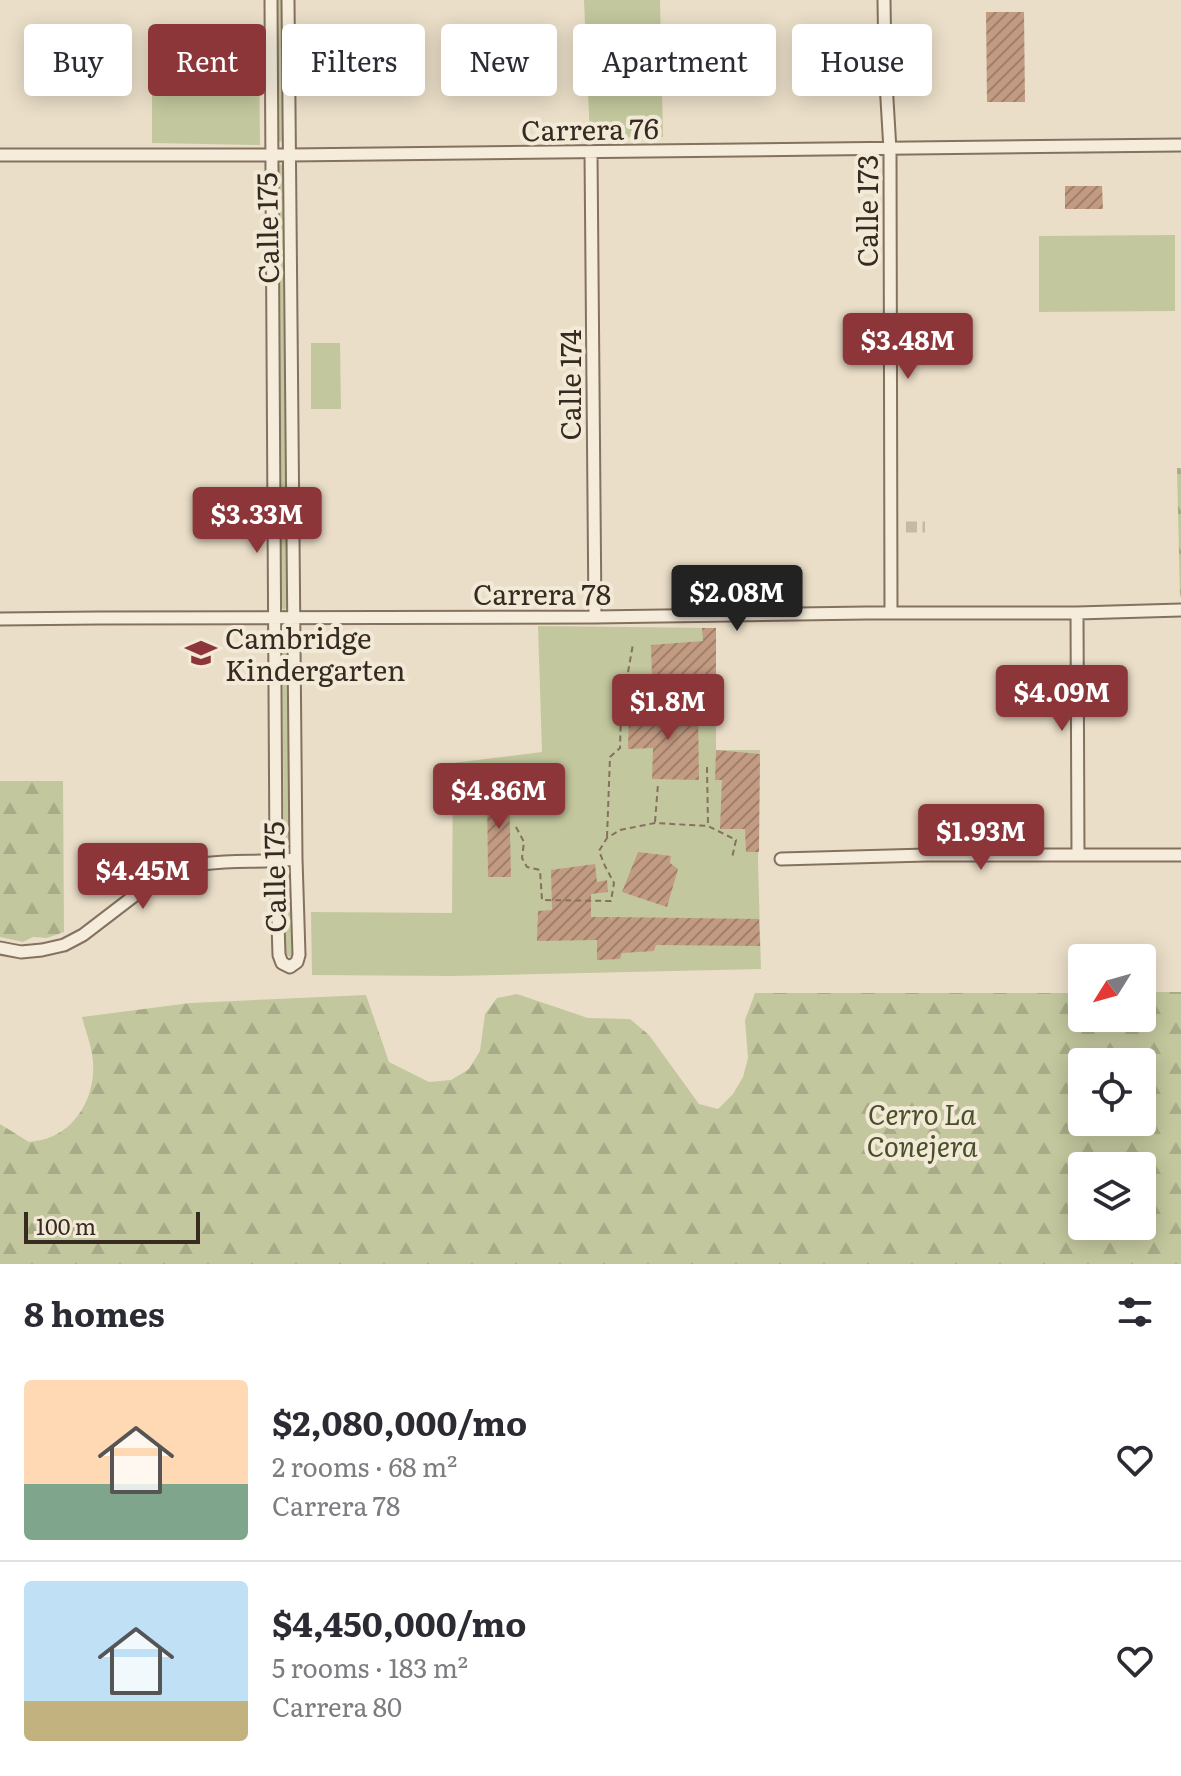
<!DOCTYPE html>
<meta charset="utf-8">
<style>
:root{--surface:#fff;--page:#f2f2f3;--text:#2b2b33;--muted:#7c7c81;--line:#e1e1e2;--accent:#8c363a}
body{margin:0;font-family:Literata,serif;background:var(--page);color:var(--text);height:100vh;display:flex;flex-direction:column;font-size:30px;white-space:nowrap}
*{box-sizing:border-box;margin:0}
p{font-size:26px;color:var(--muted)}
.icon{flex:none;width:44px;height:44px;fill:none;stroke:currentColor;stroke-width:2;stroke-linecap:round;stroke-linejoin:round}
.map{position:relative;height:1264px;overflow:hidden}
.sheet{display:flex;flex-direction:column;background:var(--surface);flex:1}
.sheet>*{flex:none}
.hud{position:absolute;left:24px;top:24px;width:1134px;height:72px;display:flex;gap:16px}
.needle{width:52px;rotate:233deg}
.fabs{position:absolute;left:1068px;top:944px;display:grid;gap:16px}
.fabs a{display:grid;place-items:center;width:88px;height:88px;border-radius:8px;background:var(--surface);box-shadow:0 4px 20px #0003;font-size:40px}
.scale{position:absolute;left:24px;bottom:20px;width:176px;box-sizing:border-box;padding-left:8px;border:4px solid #362a21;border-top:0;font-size:22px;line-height:28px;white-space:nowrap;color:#362a21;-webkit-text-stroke:6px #f2e9d7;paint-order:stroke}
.price{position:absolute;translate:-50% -68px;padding:0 18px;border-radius:8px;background:var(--accent);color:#fff;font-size:26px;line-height:52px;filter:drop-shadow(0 2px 4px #0008)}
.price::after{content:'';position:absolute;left:50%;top:48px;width:24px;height:18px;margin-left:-12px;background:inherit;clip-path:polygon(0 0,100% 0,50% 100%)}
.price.on{background:#222;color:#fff}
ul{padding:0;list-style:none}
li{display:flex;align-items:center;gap:24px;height:200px;padding:0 24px}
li+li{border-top:2px solid var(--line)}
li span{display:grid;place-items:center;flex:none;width:224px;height:160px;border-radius:8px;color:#555}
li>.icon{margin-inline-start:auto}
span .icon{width:96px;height:96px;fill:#fffc;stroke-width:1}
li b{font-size:34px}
h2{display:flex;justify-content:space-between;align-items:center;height:96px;padding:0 24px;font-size:34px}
.pill{padding:0 28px;border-radius:8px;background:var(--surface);box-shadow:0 4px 20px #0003;font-size:28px;line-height:72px}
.pill.on{background:var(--accent);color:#fff}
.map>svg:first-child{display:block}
</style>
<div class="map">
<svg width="1181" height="1264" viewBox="0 0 1181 1264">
<defs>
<pattern id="forest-firs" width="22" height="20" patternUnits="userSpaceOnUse" patternTransform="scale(2)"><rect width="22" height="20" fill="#c3c79d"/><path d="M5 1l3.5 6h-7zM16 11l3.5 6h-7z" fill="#a8ab87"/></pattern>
<pattern id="building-hatch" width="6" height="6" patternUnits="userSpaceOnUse" patternTransform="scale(2)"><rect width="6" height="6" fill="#c39b82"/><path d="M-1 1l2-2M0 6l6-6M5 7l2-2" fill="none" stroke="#9f7f6a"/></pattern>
</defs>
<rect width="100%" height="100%" fill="#eadec8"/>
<!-- green -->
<path fill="#c3c79d" d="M276,0H282L283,140L280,142L277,140Z
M584,0H660L663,137L590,138Z
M152,44L259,45L260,145L152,143Z
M281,164L284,167L288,607L284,610L281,607L277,167Z
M1175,235V311L1039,312V236Z
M311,343H340L341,409H311Z
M538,626L716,628V750H760L758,861L761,969L452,976L312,975L311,912L452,913L453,763L542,752Z
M285,631L288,634L290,851L287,853L284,851L282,634Z
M286,869L290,872L293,953L290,957L286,954L283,872Z"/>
<!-- forest -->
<path fill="url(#forest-firs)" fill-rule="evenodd" d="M1177,468H1181V597H1180Z
M0,781H63L64,932L47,938L33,937L23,942L0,937Z
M1142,992H1181V1264H0V1124L29,1142C35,1141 43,1140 48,1138C82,1126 98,1087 92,1054C90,1042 85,1029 82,1017L190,1003L366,995L389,1062L429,1082L451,1080L469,1069L480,1051L485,1014L497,998L517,994L588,1018L630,1019L649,1035L699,1104L718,1109L733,1094L743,1077L748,1058L745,1020L755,993H1082V1018H1142ZM1142,1062V1122H1082V1062ZM1142,1166V1226H1082V1166Z"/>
<!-- building -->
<path fill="url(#building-hatch)" d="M986,12H1024L1025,102H987Z
M1065,186H1102L1103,209H1065Z
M702,628H716V685L702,684V674L652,677L651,645L703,641Z
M640,709V712H698L699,780L652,779L653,748L628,749L629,711Z
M716,750L760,754L759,852H746L745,829H720L722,780H715Z
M487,785H509L511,877H488Z
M638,852L671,856L670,863L678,869L667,907L622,892Z
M595,864L597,882L607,880L608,892L591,894V917H611V921L612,917L759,919L760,946L656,945L654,951L622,953L620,959L597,960V940L537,941L538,911L552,910L551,870Z"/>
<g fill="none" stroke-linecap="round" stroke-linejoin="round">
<!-- minor-tunnel -->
<path stroke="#c6baa7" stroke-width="11" stroke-dasharray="11 5.5" stroke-linecap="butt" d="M906,527H925"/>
<defs>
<path id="minor" d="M271,0L276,861L279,955L282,963L290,967L297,962L299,955L296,859L288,0
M884,0L885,66L890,150L891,613
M591,152L595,617
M0,155H289L1181,145
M1077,613L1078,854
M0,619L98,618L595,617L867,613H1077L1181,610
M781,859L926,855H1181
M0,948L21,952L42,950L64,945L83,935L164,873C206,857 252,864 296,859"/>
</defs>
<!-- minor casing -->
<use href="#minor" stroke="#84715f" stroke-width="15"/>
<!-- path -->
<path stroke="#84715f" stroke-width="2" stroke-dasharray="6 4" stroke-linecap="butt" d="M707,767L708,825
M655,822L658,784
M516,827L524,842L522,858L527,867L540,870L542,900L611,901L614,883L605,866L599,851L607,838L620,830L655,823L708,826L736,840L732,858
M607,837L610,757L620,748L621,712L633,644"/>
<!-- minor -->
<use href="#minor" stroke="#f5ecdb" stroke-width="11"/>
</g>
<!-- icons -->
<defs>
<symbol id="school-bare" viewBox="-9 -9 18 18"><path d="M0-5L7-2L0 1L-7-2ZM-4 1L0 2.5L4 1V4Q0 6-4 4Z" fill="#8c363a" stroke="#f2e9d7" stroke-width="2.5" paint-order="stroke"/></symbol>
</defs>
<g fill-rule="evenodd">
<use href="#school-bare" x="179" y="631" width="44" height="44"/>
</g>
<g text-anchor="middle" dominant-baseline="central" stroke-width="8" stroke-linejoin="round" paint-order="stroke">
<!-- street labels -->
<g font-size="28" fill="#362a21" stroke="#f2e9d7">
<text transform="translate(590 128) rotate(-1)">Carrera 76</text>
<text transform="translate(866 211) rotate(-90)">Calle 173</text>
<text transform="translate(266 228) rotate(-91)">Calle 175</text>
<text transform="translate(569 385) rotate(-90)">Calle 174</text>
<text x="542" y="593">Carrera 78</text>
<text transform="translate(273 877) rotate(-91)">Calle 175</text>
</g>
<!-- poi labels -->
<g font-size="28" fill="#362a21" stroke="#f2e9d7" text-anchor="start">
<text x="225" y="637">Cambridge<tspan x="225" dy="32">Kindergarten</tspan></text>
</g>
<!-- park labels -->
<g font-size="28" font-style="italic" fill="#48502a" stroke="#f2e9d7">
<text x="922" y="1113">Cerro La<tspan x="922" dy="32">Conejera</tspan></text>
</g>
</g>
</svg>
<div class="fabs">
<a><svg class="needle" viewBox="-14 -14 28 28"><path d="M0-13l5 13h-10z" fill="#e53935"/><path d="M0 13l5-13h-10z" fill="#7c7c81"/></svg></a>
<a><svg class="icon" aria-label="locate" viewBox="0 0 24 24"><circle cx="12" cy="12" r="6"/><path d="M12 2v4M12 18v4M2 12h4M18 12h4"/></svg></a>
<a><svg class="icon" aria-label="layers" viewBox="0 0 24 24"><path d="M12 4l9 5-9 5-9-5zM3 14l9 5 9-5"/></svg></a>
</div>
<div class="scale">100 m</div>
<b class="price" style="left:908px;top:381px">$3.48M</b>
<b class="price" style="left:257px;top:555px">$3.33M</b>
<b class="price on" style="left:737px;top:633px">$2.08M</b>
<b class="price" style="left:1062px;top:733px">$4.09M</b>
<b class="price" style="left:668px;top:742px">$1.8M</b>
<b class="price" style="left:499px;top:831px">$4.86M</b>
<b class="price" style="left:981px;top:872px">$1.93M</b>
<b class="price" style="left:143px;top:911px">$4.45M</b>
<div class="hud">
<a class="pill">Buy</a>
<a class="pill on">Rent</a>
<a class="pill">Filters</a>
<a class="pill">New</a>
<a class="pill">Apartment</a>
<a class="pill">House</a>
</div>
</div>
<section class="sheet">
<h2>8 homes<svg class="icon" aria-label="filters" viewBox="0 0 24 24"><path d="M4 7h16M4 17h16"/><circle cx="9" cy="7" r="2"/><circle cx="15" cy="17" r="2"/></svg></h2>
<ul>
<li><span style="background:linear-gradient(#ffd9b3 65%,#7fa58c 0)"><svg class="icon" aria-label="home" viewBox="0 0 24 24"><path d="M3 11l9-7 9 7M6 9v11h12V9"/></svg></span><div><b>$2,080,000/mo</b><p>2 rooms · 68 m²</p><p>Carrera 78</p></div><svg class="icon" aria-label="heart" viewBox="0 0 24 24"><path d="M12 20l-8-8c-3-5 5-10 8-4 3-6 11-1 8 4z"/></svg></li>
<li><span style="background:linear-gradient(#bfe0f5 75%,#c2b280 0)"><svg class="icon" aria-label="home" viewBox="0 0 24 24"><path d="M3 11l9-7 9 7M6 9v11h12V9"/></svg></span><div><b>$4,450,000/mo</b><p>5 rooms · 183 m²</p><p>Carrera 80</p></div><svg class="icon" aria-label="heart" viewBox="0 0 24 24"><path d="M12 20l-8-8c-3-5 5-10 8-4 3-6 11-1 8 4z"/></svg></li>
</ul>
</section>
